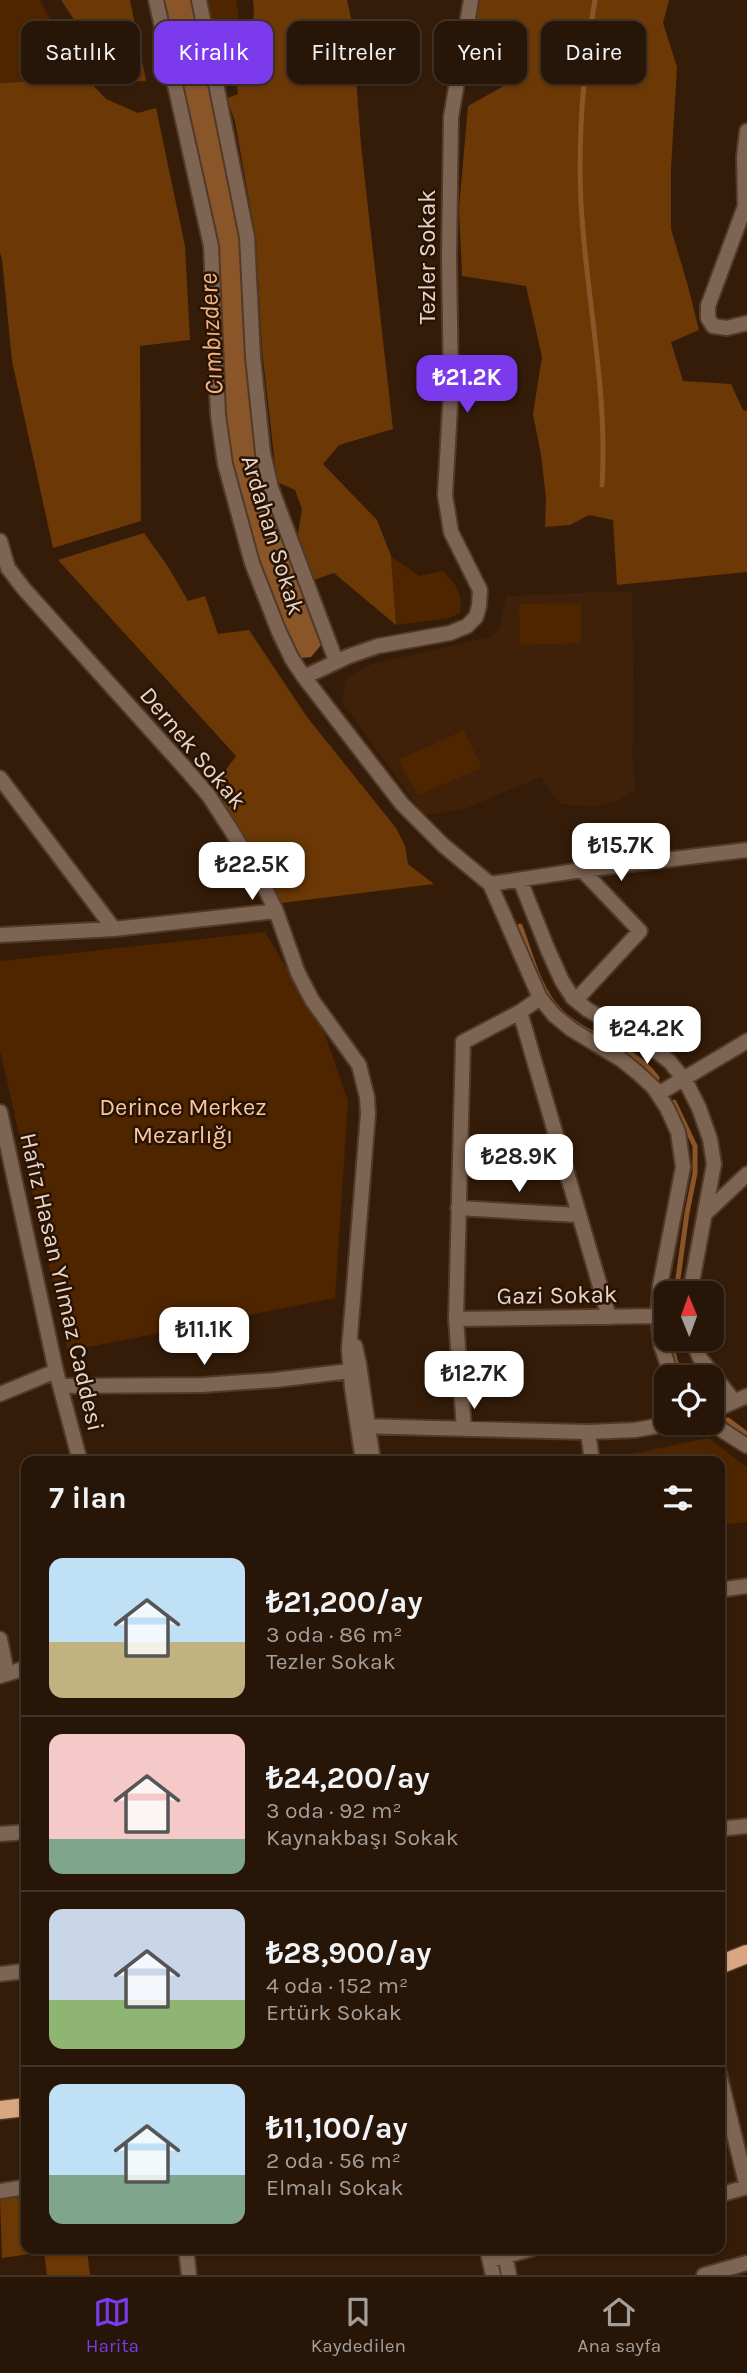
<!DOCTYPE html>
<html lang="tr">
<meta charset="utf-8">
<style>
:root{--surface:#271507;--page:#2f1e11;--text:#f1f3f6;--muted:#a49f9b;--line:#433428;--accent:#7c3aed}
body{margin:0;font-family:Karla,sans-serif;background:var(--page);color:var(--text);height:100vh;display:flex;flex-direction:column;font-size:26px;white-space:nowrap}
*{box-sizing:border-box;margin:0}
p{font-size:23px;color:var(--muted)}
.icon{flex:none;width:38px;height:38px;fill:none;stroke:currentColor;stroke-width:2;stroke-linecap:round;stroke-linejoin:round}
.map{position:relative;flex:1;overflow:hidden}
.side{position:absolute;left:21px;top:1456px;width:704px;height:798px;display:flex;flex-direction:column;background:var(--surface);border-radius:14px;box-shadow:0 2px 5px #0004,0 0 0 2px var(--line)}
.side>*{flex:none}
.hud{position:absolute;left:21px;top:21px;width:705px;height:63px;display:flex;gap:14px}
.needle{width:46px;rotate:359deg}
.fabs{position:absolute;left:654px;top:1281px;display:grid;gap:14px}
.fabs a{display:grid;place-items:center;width:70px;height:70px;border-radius:14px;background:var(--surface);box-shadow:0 2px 5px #0004,0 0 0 2px var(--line);font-size:35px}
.price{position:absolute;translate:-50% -60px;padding:0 16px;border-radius:14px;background:#fff;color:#222;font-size:23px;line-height:46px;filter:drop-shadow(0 2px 4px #0008)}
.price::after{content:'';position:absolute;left:50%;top:42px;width:21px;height:16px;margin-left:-10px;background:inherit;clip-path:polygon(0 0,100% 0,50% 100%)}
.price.on{background:var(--accent);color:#fff}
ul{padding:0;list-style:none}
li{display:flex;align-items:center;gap:21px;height:175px;padding:0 28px}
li+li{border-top:2px solid var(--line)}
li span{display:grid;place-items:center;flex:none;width:196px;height:140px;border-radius:14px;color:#555}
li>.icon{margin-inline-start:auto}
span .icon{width:84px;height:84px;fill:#fffc;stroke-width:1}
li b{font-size:30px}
h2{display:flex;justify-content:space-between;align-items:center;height:84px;padding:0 28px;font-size:30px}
.chip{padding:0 24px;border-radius:14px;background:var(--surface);box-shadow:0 2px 5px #0004,0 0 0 2px var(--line);font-size:24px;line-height:63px}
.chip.on{background:var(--accent);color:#fff}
.tab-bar{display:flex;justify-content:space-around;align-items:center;height:98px;border-top:2px solid var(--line);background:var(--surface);font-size:19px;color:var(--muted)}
.tab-bar a{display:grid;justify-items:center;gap:4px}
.tab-bar .on{color:var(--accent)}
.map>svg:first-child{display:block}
</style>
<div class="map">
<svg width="747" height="2275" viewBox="0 0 747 2275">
<rect width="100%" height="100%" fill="#341c09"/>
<!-- built -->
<path fill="#3e2108" d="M621,591L632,593L634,731L632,746L635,790L617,801L593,807L560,804L541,777L462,810L424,815L342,702L346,678L372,664L490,637L500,628L506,596Z"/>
<!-- green -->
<path fill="#4f2500" d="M0,0H40L66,50L86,78L0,83Z
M199,0H236C243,28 232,31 207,38Z
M391,556L419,576L443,571C456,584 463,593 460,613L449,618L396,625Z
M581,603V643L520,645L519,604Z
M464,730L482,768L418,795L398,760Z
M265,932L323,1029L348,1101L335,1298L68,1351L0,1050V961Z
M708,1438L747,1467V1522L719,1525V1461H611L613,1458Z"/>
<!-- forest -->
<path fill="#6b3806" d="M61,0H130L146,81L120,82L91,45Z
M253,0H347L352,23L361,145L393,429L339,445L323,464L377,520L391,556L396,625L334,573L314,580L298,534L302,509L295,490L277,482L262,350L256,239L235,122L227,98L238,94L230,43C251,36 256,22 253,0Z
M479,0H669L663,23L677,67L671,169V229L688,286L699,330L671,342L683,381L731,384L743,410L747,411V572L617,585L613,520L589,515L570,525L545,527L546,498L541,455L533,414L542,357L526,286L462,276L459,208L468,106L518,78L529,31L473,25Z
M86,78L106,99L138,113L156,108L185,246L190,340L140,346L141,521L53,548L12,361L2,259L0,253V83Z
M144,533L167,565L188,601L205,596L218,634L249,630L307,717L396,828L405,846L408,864L434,884L282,903L212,789L236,756L58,560Z
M26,2197V2249H87L90,2275H47L44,2252L2,2258L0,2199Z"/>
<!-- water -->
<path fill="#8a5529" d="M156,0H199L247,237L263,453L327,638L311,657L292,659L225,464L213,265Z"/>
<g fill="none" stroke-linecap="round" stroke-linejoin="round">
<!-- stream -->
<path stroke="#8a5529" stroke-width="5" d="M595,0C584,64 578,138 581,203C586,297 608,390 602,485
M520,926C531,954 538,988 559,1010C586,1038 634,1045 657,1078
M674,1102L695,1146V1173L687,1213L676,1293
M671,1339L675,1361L684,1377
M728,1420L747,1434"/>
<defs>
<path id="pedestrian" d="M199,0L247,237L253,357L263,453L271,488L336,661
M0,2191L26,2187
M186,2249L189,2275"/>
<path id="minor" d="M156,0L211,246L218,415L225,464L252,563L279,632L292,659L304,677L402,804L443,845L490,884L540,998L554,1015L571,1029L622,1060L638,1073L654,1088L667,1108L678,1132L683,1167L660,1286L658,1316L661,1345L672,1377
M747,131L744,157L745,206H747
M745,206L708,306V318L713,326L727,328L747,323
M0,541L8,568L24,589L185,768L209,796L231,830L262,882L276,911L298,973L312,1000L359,1065L367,1097L368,1114L349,1349L352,1388L363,1461
M304,677L349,656L378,646L450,633L467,626L476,617L479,606L480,590L451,532L445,495L451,390L449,257L451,117L471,0
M0,778L114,929
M520,880L548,950L562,981L573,998L588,1010L645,1042L670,1062L686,1082L699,1108L710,1139L714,1164L690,1293
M490,884L582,870L747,850
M0,935L114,929L276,911
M576,1000L640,931L582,870
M520,1012L609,1317
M658,1094L747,1041
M0,1112L56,1371L80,1461
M458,1208L578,1215
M706,1213L747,1174
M456,1319L658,1316
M692,1339L700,1358L734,1401
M355,1346L359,1364L373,1461
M60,1386L202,1385L275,1380L350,1371
M0,1394L56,1371
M711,1423L747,1446
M358,1426L588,1432
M464,1428L456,1319L463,1042L520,1012L540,998
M719,1590L747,1586
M0,1639L7,1674
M0,1676L26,1668
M719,1829L747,1826
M0,1834L26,1832
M0,1974L26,1971
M719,2073L747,2187
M719,2195L747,2187
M487,2249L493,2275
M504,2249L509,2275
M490,2260L531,2249
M704,2275L747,2263"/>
<path id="tertiary" d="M712,1411L747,1396
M592,1461L588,1432L635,1430L674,1423"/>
<path id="primary" d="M719,1965L747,1954
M0,2110L26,2107"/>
</defs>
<!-- pedestrian casing -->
<use href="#pedestrian" stroke="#513a28" stroke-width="18"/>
<!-- minor casing -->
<use href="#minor" stroke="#513a28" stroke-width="18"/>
<!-- tertiary casing -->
<use href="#tertiary" stroke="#513a28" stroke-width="18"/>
<!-- primary casing -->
<use href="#primary" stroke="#513a28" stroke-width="21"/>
<!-- pedestrian -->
<use href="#pedestrian" stroke="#7d6453" stroke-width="14"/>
<!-- minor -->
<use href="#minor" stroke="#7d6453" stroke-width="14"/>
<!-- tertiary -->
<use href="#tertiary" stroke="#7d6453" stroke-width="14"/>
<!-- primary -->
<use href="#primary" stroke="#d9a681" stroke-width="18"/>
</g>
<g text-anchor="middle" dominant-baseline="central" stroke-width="5" stroke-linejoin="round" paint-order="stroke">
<!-- street labels -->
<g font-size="24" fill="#e7d6cb" stroke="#291302">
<text transform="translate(427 257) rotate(-90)">Tezler Sokak</text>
<text transform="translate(273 535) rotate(73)">Ardahan Sokak</text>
<text transform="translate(193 748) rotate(50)">Dernek Sokak</text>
<text transform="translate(62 1282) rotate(77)">Hafız Hasan Yılmaz Caddesi</text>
<text transform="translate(557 1295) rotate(-1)">Gazi Sokak</text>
</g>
<!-- park labels -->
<g font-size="24" fill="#f8c7a4" stroke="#291302">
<text x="183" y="1107">Derince Merkez<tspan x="183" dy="28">Mezarlığı</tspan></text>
</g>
<!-- water labels -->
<g font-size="26" font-style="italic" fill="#f4b485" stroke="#291302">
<text transform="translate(211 334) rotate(-93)">Cımbızdere</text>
</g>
</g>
</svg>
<div class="fabs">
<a><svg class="needle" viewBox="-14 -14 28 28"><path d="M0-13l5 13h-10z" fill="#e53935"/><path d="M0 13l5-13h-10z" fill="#a49f9b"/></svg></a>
<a><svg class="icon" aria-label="locate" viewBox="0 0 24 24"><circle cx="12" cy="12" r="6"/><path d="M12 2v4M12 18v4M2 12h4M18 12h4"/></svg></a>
</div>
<b class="price on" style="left:467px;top:415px">₺21.2K</b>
<b class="price" style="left:621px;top:883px">₺15.7K</b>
<b class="price" style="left:252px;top:902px">₺22.5K</b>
<b class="price" style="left:647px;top:1066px">₺24.2K</b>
<b class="price" style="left:519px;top:1194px">₺28.9K</b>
<b class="price" style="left:204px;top:1367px">₺11.1K</b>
<b class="price" style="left:474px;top:1411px">₺12.7K</b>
<div class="hud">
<a class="chip">Satılık</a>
<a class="chip on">Kiralık</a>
<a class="chip">Filtreler</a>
<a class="chip">Yeni</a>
<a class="chip">Daire</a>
</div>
<section class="side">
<h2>7 ilan<svg class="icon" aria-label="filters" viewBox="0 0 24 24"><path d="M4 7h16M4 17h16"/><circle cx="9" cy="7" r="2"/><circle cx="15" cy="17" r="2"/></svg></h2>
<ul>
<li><span style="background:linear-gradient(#bfe0f5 60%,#c2b280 0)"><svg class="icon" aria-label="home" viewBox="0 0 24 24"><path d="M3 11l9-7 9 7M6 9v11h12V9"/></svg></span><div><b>₺21,200/ay</b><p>3 oda · 86 m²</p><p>Tezler Sokak</p></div></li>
<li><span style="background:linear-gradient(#f6c9c9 75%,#7fa58c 0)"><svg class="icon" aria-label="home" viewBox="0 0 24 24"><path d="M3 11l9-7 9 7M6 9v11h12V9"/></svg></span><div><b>₺24,200/ay</b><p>3 oda · 92 m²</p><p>Kaynakbaşı Sokak</p></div></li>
<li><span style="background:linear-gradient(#c9d6e8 65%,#8fb573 0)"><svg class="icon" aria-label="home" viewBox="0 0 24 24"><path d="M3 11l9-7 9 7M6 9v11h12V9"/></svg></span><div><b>₺28,900/ay</b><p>4 oda · 152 m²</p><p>Ertürk Sokak</p></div></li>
<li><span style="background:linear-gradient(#bfe0f5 65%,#7fa58c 0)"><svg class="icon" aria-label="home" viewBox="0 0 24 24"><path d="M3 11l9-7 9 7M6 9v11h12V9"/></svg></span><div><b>₺11,100/ay</b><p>2 oda · 56 m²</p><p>Elmalı Sokak</p></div></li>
</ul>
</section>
</div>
<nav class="tab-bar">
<a class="on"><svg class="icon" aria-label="map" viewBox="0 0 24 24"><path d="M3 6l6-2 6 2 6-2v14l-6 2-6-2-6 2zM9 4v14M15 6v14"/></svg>Harita</a>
<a><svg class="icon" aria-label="saved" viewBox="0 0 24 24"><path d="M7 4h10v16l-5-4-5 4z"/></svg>Kaydedilen</a>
<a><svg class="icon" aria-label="home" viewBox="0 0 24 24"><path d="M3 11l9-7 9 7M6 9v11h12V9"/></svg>Ana sayfa</a>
</nav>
